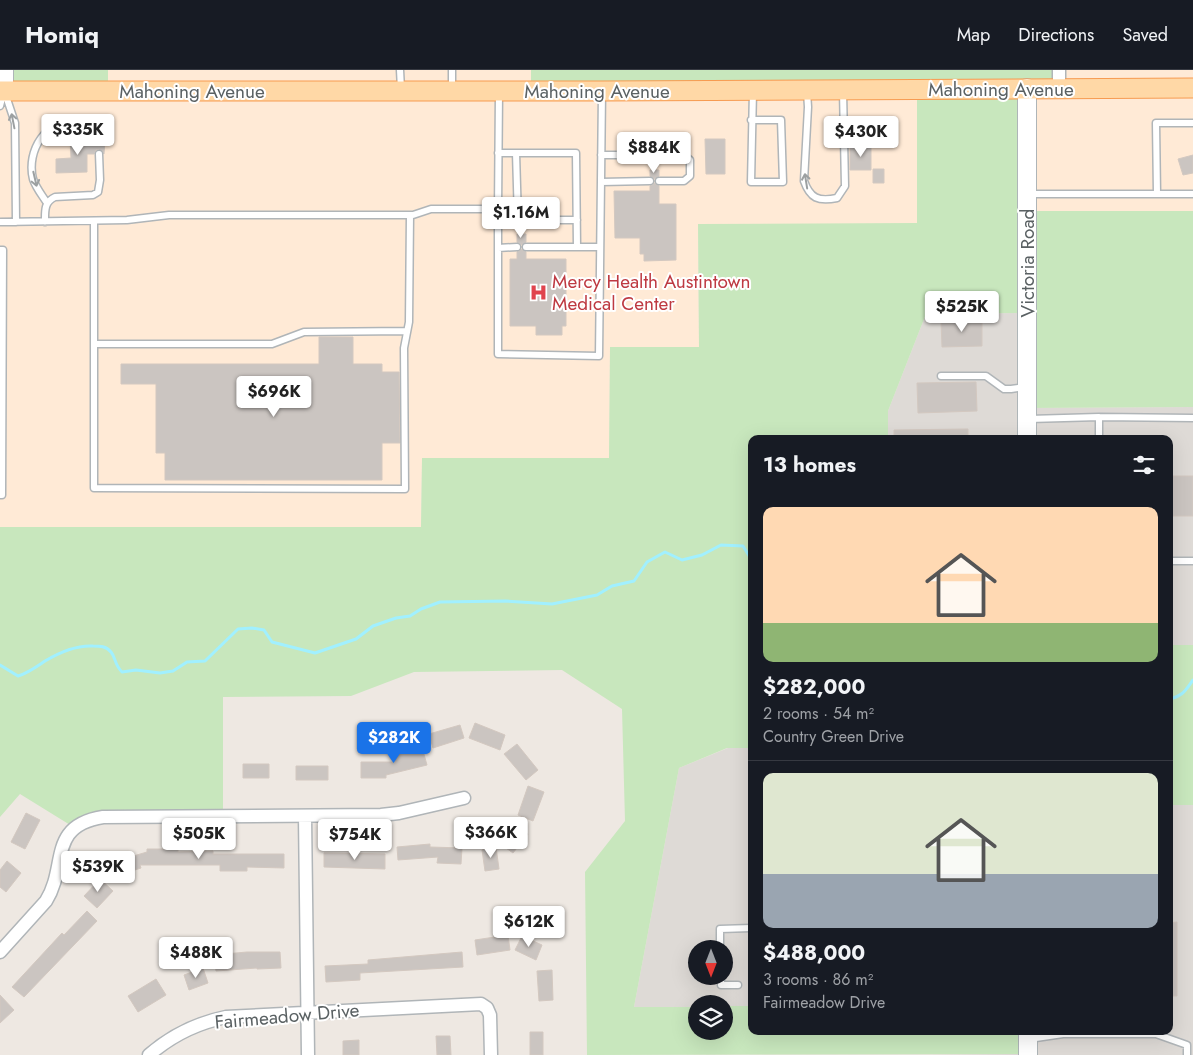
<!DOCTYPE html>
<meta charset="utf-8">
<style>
:root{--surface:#171b24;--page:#242831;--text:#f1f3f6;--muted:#9ea1a6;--line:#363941;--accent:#1a73e8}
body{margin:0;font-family:Jost,sans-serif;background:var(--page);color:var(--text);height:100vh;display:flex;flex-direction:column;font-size:19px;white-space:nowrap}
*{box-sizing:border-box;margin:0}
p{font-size:16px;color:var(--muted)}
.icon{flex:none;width:28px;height:28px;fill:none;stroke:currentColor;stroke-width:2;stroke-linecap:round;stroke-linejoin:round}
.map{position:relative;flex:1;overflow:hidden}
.side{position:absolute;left:748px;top:365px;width:425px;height:600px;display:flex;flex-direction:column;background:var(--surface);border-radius:10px;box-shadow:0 5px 20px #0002}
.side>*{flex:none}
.needle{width:32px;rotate:180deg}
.controls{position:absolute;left:688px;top:870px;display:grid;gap:10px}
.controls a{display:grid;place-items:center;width:45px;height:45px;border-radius:50%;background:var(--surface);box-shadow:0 5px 20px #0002;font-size:25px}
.price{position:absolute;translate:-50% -42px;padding:0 11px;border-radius:5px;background:#fff;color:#222;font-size:16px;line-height:32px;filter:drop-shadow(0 1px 2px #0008)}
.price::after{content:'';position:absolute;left:50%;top:30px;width:15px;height:11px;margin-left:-8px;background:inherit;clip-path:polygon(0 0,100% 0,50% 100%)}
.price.active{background:var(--accent);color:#fff}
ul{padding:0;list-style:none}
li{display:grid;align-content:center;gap:10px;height:265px;padding:0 15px}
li+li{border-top:1px solid var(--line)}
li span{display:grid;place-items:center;height:155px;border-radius:10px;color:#555}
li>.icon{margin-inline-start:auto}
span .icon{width:90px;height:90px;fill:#fffc;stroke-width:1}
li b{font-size:21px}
h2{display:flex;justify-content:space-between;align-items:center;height:60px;padding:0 15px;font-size:21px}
header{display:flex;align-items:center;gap:30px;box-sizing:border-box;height:70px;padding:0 25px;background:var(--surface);border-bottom:1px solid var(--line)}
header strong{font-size:24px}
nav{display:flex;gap:28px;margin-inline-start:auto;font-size:18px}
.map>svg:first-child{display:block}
</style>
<header>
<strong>Homiq</strong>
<nav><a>Map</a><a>Directions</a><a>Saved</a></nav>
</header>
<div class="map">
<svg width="1193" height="985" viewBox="0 0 1193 985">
<rect width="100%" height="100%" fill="#eee8e2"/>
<!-- commercial -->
<path fill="#ffead6" d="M0,0L108,20V0H531V20L1059,0H1193V141H1027V154H698L699,277H610L609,388H422L421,457H0Z"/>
<!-- industrial -->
<path fill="#dedad6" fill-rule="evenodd" d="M1027,243V338L1193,337V575H1169V369H888V341L926,244Z
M728,678H751V936H724V934H696V937H634L679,698ZM696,879H724V906H696Z
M1169,735H1193V985H931L1027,984L1028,961H1169Z"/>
<!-- green -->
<path fill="#c8e7bd" d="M4,0H108V21H4Z
M531,0H1059V18H1027V141H1193V337L1027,338V243L926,244L888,341V369H751V678H727L679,698L634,937H696V961H724V936H751V961H1028V984L587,985L585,802L625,751L622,639L562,600L414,602L351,626L223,627V746L103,747L75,758L20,724L0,747V457H421L422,388H609L610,277H699L698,154L917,153V19L531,21Z
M1169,575H1193V735H1169Z"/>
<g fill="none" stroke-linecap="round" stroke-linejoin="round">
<!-- stream -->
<path stroke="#a1f0ff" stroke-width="3" d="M0,595L18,606C28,603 36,597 45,591C60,582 76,575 93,576C100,576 106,576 111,582C116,588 114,594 122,602L136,600L160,603L173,601L187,592L205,591L238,559L252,558L264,560L272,572L315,583L356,569L373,556L396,548L410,546L421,539L440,532L506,531L552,534L597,525L612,516L634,511L647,492L665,482L682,490L702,485L721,475L743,476L751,489
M1169,629C1183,626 1185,621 1193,610"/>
</g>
<!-- building -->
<path fill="#cbc5c1" stroke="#d3c8c0" d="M70,67H87V71H94L98,76L102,75L105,71L104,84L99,79L96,80L94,84H87V102L56,103V89L71,88Z
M705,69H725V104H706Z
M871,75V100H850V76Z
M1193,85V103L1183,105L1178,89Z
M873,99H884V113H873Z
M650,100H659V106L654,109L650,106Z
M654,113L659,116V134H676V190L644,191V184H640V168H615L614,121H650V116Z
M517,164H526V172L521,175L517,172Z
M521,179L526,182V189H566V256H562V265H536V256H510V189H517V182Z
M982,250V276L942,277L941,251Z
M319,267H353V294H382V302H399L400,373H382V410H165V383H156V314H121V294H319Z
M976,312L977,341L918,343L917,313Z
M968,359V369H894V360Z
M1169,406H1193V446H1169Z
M475,653L505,665L500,680L469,668Z
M460,655L464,668L433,678L429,664Z
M517,674L538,700L526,710L504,684Z
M422,677L427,695L386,705V708H361V692H393L391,684Z
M243,694H269V708H243Z
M296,696H328V710H296Z
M528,716L544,722L533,751L518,745Z
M26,743L40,750L25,779L11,772Z
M514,754L528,764L513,783L499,773Z
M430,774V777L462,778L461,794L437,793L438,787L398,790L397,777Z
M496,777L499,799L485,801L482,780Z
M147,779H178V782L213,781V784H284V798L247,797V801H220V795H140L141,798L116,806L113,792L147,782Z
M324,783L385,784V799L324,797Z
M7,791L21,803L6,822L0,817V800Z
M100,809L113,821L97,838L84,826Z
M87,841L97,851L24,927L12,917L62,863L64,865Z
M1177,852V926H1169V853Z
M508,865L510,880L477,885L475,870Z
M522,866L542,875L536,890L515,880Z
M247,882H280L281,898L257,899V898L216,901L214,885Z
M462,882L463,897L360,903V910L326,912L325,896L368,894V890Z
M203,898L208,913L189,920L184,905Z
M552,900L553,930L539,931L537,901Z
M156,909L166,925L138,942L128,926Z
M0,925L14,940L0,953Z
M530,962H543V985H530Z
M436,966H450L451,985H437Z
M359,970V985H343V971Z"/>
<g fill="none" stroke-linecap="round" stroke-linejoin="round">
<defs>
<path id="lane" d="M400,0L401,19
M452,0V19
M807,22L808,37L804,111C810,128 818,132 837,128L845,116L843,21
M5,23L15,53L16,152
M0,36L3,24
M751,50H781L783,112H751L753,21
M498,83H576L577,177
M516,83L518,150H577
M601,85H684L690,90V106L684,111H659
M601,112L650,111
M1028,124H1157L1156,53H1193
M1157,124H1193
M47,133C42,125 36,118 33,109C26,81 46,48 77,52C84,53 90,54 95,58L99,71
M498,139V284L599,286L602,22
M94,151V418L405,419L404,278L409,252L410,145
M0,152L127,150L169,145H413L431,139H498L499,22
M45,152C45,141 44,132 55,127L93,125L98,122L100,110L99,84
M526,177H600
M498,178L517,177
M0,180H3L2,425H0
M94,274H272L304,262L407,261
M941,306H986L1004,319H1011L1026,317
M1099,347L1193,348
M1029,349L1099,347V369
M1169,491H1193
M720,879V859L751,858
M721,906V915H738
M1029,969L1063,964H1156L1187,975V985"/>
<path id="street" d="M1059,0V18
M305,746L308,985
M0,882L46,831C68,796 47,756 103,747L381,745L399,743L464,728
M149,985C172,965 197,953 226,947L481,934L487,938L490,945L491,985"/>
<path id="secondary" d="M4,0V21
M1027,369V18
M1028,985V961"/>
<path id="primary" d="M0,21H602L1193,18"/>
</defs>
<!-- lane casing -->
<use href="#lane" stroke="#b0b5b8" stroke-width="9"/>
<!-- street casing -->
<use href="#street" stroke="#b0b5b8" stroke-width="15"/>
<!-- secondary casing -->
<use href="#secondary" stroke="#aeb5b8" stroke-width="20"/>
<!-- primary casing -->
<use href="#primary" stroke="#f79b51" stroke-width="21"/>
<!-- lane -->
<use href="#lane" stroke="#fff" stroke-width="6"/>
<!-- street -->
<use href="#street" stroke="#fff" stroke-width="12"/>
<!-- secondary -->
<use href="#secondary" stroke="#fff" stroke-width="18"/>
<!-- primary -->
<use href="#primary" stroke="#ffd8a6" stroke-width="19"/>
</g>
<!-- one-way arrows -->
<defs><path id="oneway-shaft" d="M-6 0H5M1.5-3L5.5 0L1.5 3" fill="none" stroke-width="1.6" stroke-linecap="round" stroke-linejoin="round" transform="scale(1.25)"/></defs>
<g stroke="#9ca0a1">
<use href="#oneway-shaft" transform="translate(13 51) rotate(-101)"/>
<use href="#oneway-shaft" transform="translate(35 109) rotate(77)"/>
<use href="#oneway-shaft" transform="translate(806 111) rotate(-99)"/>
</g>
<!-- icons -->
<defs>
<symbol id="hospital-bare" viewBox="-9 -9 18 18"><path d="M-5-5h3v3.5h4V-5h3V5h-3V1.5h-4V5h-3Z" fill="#e0444e" stroke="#fff" stroke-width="2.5" paint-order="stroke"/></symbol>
</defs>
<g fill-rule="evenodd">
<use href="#hospital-bare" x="526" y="210" width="25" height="25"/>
</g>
<g text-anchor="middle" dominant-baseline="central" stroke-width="4" stroke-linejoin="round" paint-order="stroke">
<!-- street labels -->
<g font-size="19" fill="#5a6163" stroke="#fff">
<text x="1001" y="19">Mahoning Avenue</text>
<text x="192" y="21">Mahoning Avenue</text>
<text x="597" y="21">Mahoning Avenue</text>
<text transform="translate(1027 193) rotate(-90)">Victoria Road</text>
<text transform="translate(287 946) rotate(-5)">Fairmeadow Drive</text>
</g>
<!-- health labels -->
<g font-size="19" fill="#be3a42" stroke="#fff" text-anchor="start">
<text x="552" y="211">Mercy Health Austintown<tspan x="552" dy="22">Medical Center</tspan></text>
</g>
</g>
</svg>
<div class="controls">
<a><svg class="needle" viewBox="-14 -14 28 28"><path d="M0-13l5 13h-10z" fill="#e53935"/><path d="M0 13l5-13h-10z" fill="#9ea1a6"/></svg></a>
<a><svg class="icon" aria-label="layers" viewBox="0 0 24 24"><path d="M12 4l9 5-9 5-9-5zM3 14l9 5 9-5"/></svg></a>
</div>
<b class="price" style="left:78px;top:86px">$335K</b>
<b class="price" style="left:861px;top:88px">$430K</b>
<b class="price" style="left:654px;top:104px">$884K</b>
<b class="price" style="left:521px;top:169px">$1.16M</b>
<b class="price" style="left:962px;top:263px">$525K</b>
<b class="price" style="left:274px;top:348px">$696K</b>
<b class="price active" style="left:394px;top:694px">$282K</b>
<b class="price" style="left:491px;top:789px">$366K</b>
<b class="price" style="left:199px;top:790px">$505K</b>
<b class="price" style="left:355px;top:791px">$754K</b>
<b class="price" style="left:98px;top:823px">$539K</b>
<b class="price" style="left:529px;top:878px">$612K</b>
<b class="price" style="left:196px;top:909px">$488K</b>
<section class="side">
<h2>13 homes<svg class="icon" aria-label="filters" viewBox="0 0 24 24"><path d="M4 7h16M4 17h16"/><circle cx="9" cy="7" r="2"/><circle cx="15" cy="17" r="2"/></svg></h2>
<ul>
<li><span style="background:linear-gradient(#ffd9b3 75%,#8fb573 0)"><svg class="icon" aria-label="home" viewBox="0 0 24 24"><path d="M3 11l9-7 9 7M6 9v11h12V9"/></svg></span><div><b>$282,000</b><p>2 rooms · 54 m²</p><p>Country Green Drive</p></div></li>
<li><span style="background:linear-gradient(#dfe7d0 65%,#9aa5b1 0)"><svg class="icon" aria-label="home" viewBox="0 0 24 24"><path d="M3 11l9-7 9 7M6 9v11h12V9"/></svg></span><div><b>$488,000</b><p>3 rooms · 86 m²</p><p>Fairmeadow Drive</p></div></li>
</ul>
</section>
</div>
